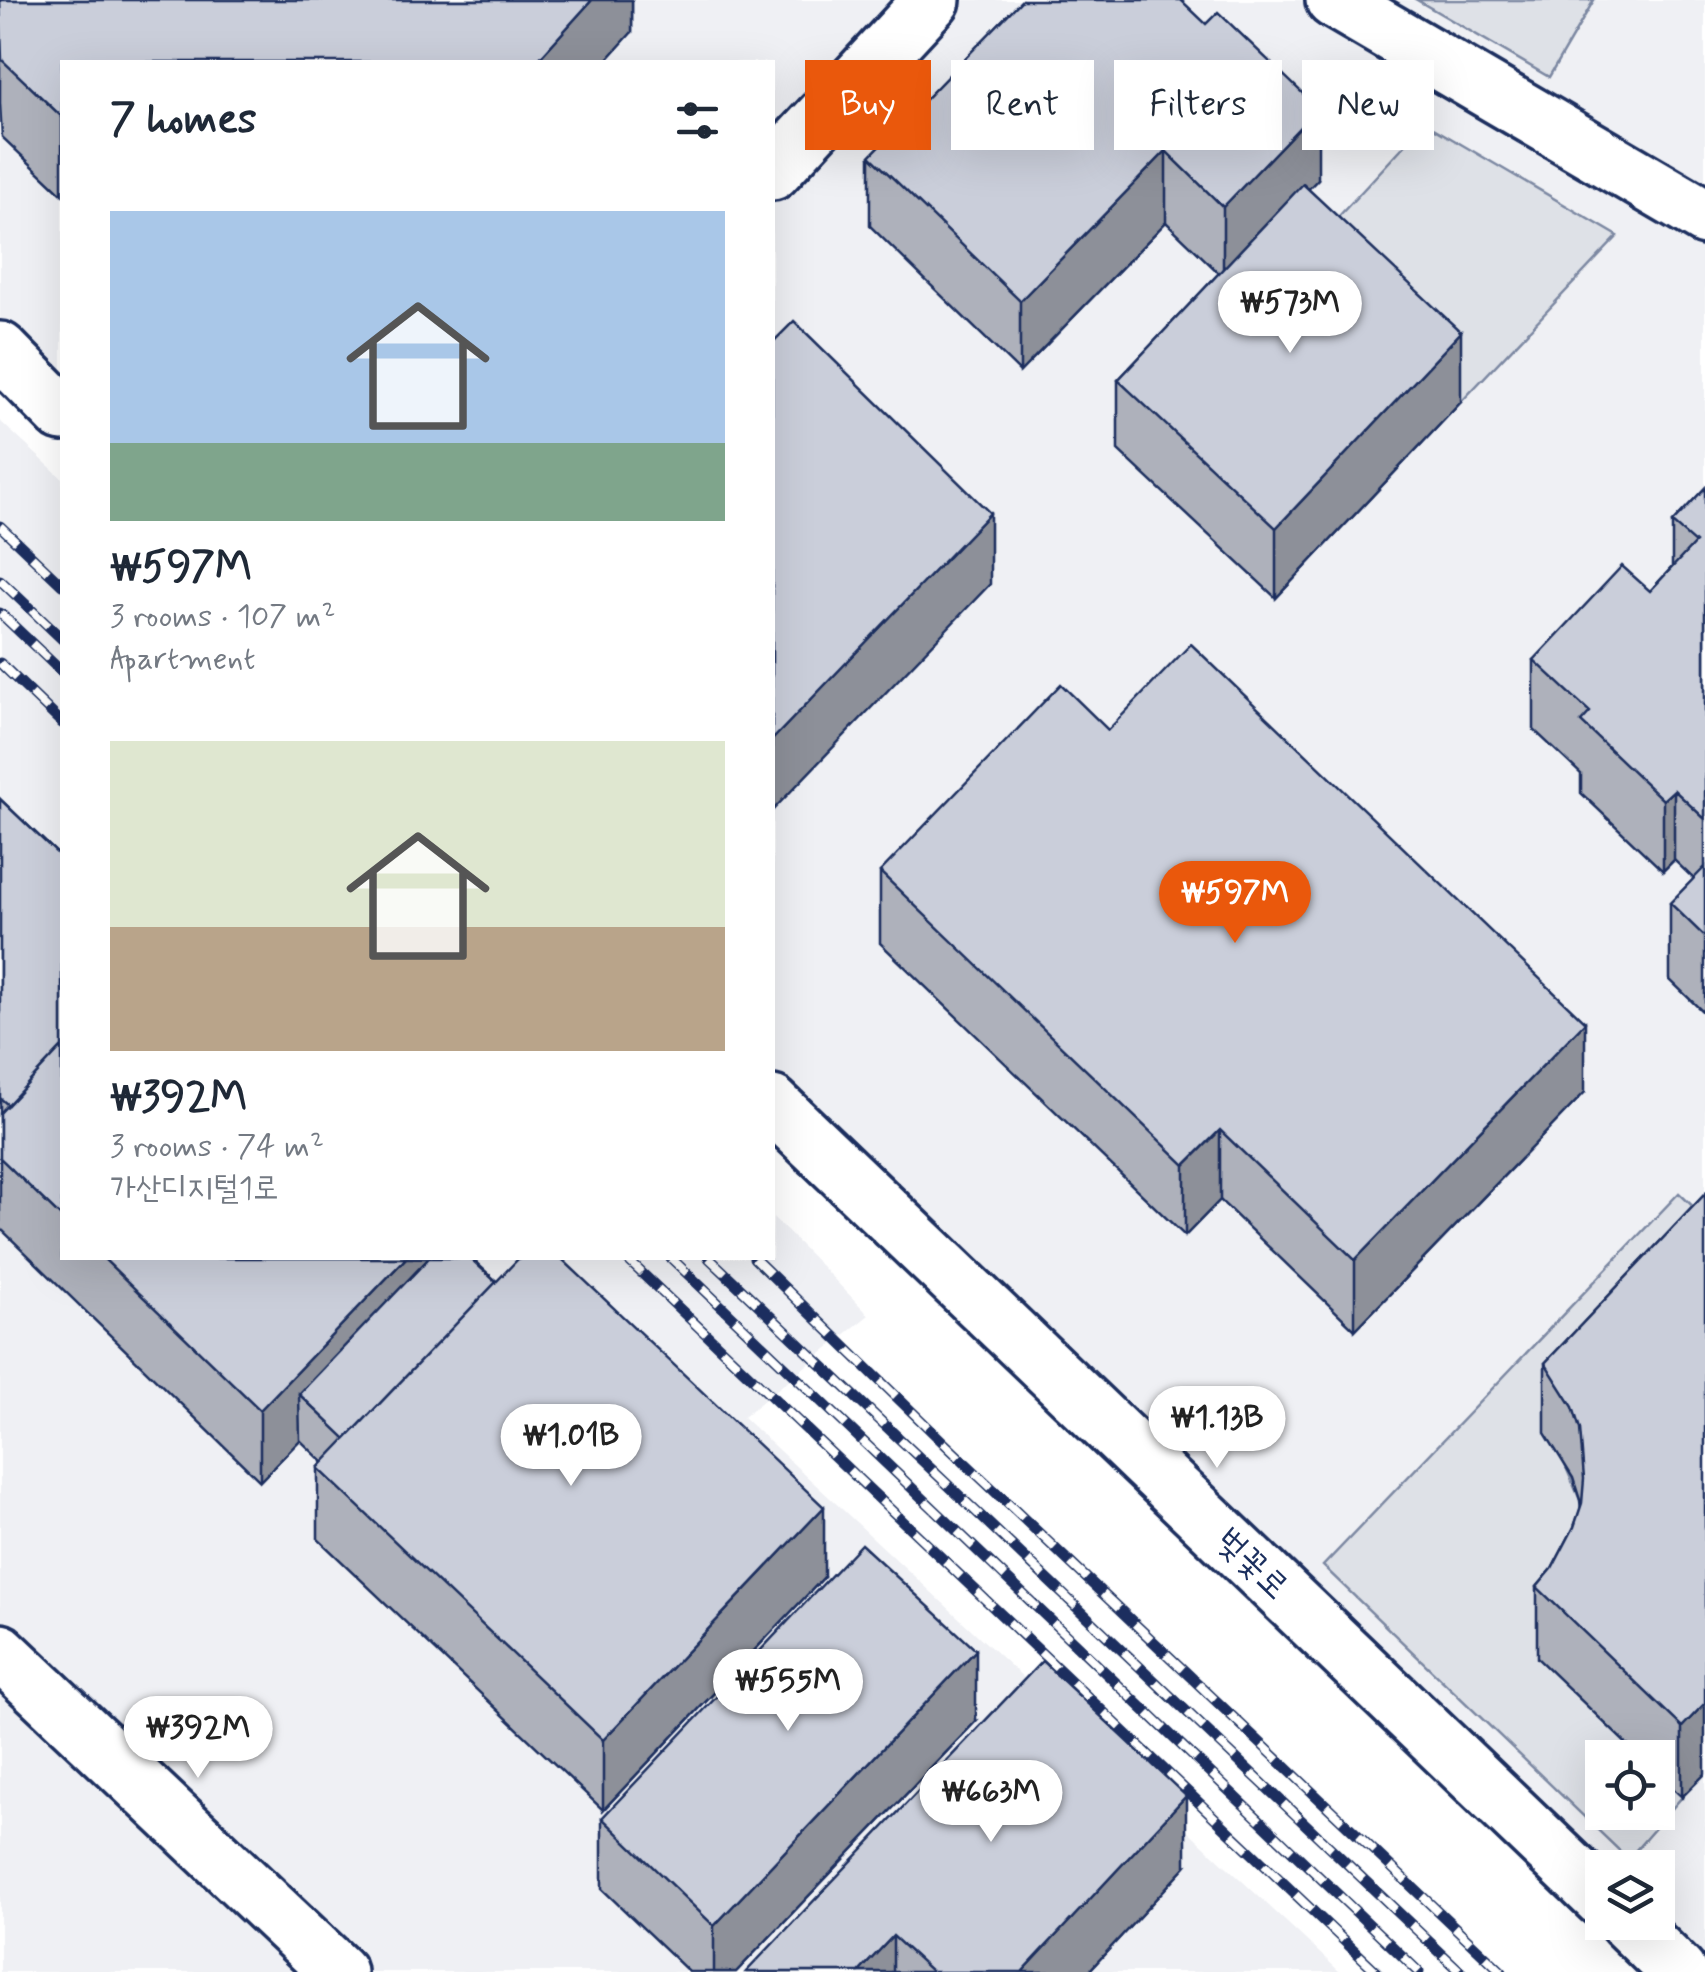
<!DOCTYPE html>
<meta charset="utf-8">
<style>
:root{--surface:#fff;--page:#f6f6f7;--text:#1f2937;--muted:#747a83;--accent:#ea580c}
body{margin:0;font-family:Mynerve,"Poor Story",sans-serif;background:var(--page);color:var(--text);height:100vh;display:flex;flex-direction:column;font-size:38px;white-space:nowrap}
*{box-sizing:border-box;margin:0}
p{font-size:32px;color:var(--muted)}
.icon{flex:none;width:55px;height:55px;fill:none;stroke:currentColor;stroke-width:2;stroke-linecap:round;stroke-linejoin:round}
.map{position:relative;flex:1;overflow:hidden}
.sheet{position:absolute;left:60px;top:60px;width:715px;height:1200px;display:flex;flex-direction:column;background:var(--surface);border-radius:0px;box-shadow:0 10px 40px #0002}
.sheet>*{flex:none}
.top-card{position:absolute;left:805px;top:60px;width:750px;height:90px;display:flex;gap:20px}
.fabs{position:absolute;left:1585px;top:1740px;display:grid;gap:20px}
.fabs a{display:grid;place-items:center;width:90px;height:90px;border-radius:0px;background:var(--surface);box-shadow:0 10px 40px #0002;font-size:50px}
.price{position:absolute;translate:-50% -85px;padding:0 22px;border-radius:35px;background:#fff;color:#222;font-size:32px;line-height:65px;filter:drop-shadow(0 2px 5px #0008)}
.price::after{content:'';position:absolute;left:50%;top:60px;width:30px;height:22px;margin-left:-15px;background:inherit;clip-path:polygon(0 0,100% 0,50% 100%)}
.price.active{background:var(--accent);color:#fff}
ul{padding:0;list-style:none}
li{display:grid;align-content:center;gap:20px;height:530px;padding:0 50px}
li span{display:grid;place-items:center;height:310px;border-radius:0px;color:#555}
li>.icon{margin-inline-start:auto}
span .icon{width:180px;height:180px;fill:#fffc;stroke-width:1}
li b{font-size:42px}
h2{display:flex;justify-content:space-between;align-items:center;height:120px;padding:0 50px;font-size:42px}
.tag{padding:0 35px;border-radius:0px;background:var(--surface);box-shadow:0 10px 40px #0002;font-size:35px;line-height:90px}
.tag.active{background:var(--accent);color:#fff}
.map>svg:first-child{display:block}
</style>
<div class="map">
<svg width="1705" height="1972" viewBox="0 0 1705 1972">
<rect width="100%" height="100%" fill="#fff"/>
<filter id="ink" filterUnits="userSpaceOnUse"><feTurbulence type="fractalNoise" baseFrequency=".01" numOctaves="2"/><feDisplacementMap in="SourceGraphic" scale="20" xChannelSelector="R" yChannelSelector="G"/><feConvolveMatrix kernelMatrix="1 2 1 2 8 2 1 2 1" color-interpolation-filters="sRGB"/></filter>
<g filter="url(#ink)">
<!-- built -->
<path fill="#eff0f4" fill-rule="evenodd" d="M0,0H1705V1972H1682L1658,1922V1868H1602L773,1091L772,62H62V397L0,335ZM1602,1758H1658V1812H1602Z
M0,421L62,478V1258H772L773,1217L869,1315L743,1417L1340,1972H0Z"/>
<!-- park -->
<path fill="#dee1e7" stroke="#7c88a2" stroke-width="2.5" d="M1417,0H1594L1549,77Z
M1425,123L1618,236L1461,402L1303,255Z
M1679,1193L1705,1218L1562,1458L1580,1500L1584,1550L1641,1757L1602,1758V1812H1658V1774L1682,1797L1628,1859L1323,1566Z"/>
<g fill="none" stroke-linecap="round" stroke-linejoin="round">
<defs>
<path id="tertiary" d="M1334,0L1705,217
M772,172L932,0
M0,350L62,413
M772,1104L1602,1899
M0,1652L338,1972
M1627,1922L1678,1972"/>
</defs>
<!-- tertiary casing -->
<use href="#tertiary" stroke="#1b2f5e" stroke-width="62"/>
<!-- tertiary -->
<use href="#tertiary" stroke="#fff" stroke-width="55"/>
<defs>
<path id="rail" d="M0,526L62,585
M0,580L62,639
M0,613L62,672
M0,663L62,723
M626,1258L1377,1972
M671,1258L1419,1972
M709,1258L1461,1972
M754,1258L945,1444L1502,1972"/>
</defs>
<!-- rail casing -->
<use href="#rail" stroke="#1b2f5e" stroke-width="11"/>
<!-- rail -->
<use href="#rail" stroke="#fff" stroke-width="8" stroke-dasharray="22" stroke-linecap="butt"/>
</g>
<!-- wall -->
<path fill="#aeb1bb" stroke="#1b2f5e" stroke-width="2.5" d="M0,0H632V32L62,62V194L2,137L0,103Z
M1022,0L1318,179L1308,189L1461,402L1276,598L1118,450V380L1219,273L1166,222L1020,372L870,226V156Z
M1705,488V1014L1670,980V903L1694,879L1674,860L1663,871L1581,793V774L1534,730V660L1650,591L1672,567V523Z
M1108,730L1585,1092L1355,1330L1220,1200L1185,1236L880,943V872Z
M0,799L62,858V1258H473L472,1259L824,1577L603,1810L318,1539V1468L323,1462L300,1440L260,1481L0,1228Z
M1705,1194L1682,1797L1658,1774V1758H1641L1537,1658V1587L1552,1569L1574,1527L1581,1508L1580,1500L1573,1478L1545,1433V1363Z
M976,1721L736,1972H689L602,1889V1818Z
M1186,1866L1088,1972H746Z"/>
<!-- shaded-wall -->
<path fill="#8d9099" stroke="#1b2f5e" stroke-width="2.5" d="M592,0H632V32L605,62H536Z
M1318,108V179L1223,277V207Z
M1166,151V222L1020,372V301Z
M1461,332V402L1276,598V528Z
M990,513V584L772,811V740Z
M1674,790V860L1663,871V800Z
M1585,1022V1092L1355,1330V1260Z
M1220,1130V1200L1185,1236V1165Z
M406,1258H473L322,1416L299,1394L300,1440L260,1481V1410Z
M824,1507V1577L603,1810V1740Z
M976,1650V1721L736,1972H714V1926Z
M1705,1703V1774L1682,1797V1727Z
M1186,1796V1866L1088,1972H1022Z
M893,1936V1972H859Z"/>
<!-- building -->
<path fill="#caceda" stroke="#1b2f5e" stroke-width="2.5" d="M0,0H592L536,62H62V117L2,60Z
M1022,0H1181L1206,24L1218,12L1318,108L1223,207L1166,151L1020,301L870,156Z
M1303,184L1461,332L1276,528L1118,380Z
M794,321L990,513L772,740V343Z
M1705,488V819L1674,790L1663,800L1581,722L1590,712L1534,660L1622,566L1650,591L1695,543L1672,523Z
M1191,644L1585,1022L1355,1260L1220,1130L1185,1165L880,872L1061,684L1108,730Z
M0,799L62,858V1047L8,1105L0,1098Z
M1705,867V937L1670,903Z
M62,1047V1218L0,1158V1113Z
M1705,1194V1703L1682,1727L1537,1587L1552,1569L1574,1527L1582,1503L1584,1479L1580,1429L1573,1407L1545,1363Z
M103,1258H406L260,1410Z
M429,1258H470L496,1282L346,1439L299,1394Z
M519,1258H561L824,1507L603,1740L318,1468Z
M861,1544L976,1650L714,1926L602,1818Z
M1042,1661L1186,1796L1022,1972H932L893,1936L859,1972H746Z"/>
</g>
<g text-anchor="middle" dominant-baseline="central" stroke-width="8" stroke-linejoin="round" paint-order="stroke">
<!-- street labels -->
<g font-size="35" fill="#1b2f5e" stroke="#fff">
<text transform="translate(1252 1564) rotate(44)">벚꽃로</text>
</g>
</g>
</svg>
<div class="fabs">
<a><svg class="icon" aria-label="locate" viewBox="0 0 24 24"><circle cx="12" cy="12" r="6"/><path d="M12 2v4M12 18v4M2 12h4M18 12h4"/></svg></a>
<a><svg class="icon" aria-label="layers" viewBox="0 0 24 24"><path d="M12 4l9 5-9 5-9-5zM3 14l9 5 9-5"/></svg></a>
</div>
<b class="price" style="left:1290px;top:356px">₩573M</b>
<b class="price active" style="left:1235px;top:946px">₩597M</b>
<b class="price" style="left:1217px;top:1471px">₩1.13B</b>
<b class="price" style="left:571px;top:1489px">₩1.01B</b>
<b class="price" style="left:788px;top:1734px">₩555M</b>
<b class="price" style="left:198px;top:1781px">₩392M</b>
<b class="price" style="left:991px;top:1845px">₩663M</b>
<div class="top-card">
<a class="tag active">Buy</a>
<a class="tag">Rent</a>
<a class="tag">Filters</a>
<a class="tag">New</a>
</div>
<section class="sheet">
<h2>7 homes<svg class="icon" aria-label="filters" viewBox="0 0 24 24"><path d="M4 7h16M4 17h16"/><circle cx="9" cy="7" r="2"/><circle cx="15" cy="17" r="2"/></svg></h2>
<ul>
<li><span style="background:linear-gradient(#a9c7e8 75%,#7fa58c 0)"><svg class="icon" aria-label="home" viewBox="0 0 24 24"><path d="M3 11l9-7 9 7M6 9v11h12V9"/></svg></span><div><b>₩597M</b><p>3 rooms · 107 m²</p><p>Apartment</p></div></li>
<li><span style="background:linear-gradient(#dfe7d0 60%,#b9a48a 0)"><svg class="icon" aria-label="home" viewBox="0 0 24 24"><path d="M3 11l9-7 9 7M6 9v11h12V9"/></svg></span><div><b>₩392M</b><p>3 rooms · 74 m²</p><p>가산디지털1로</p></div></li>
</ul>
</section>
</div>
